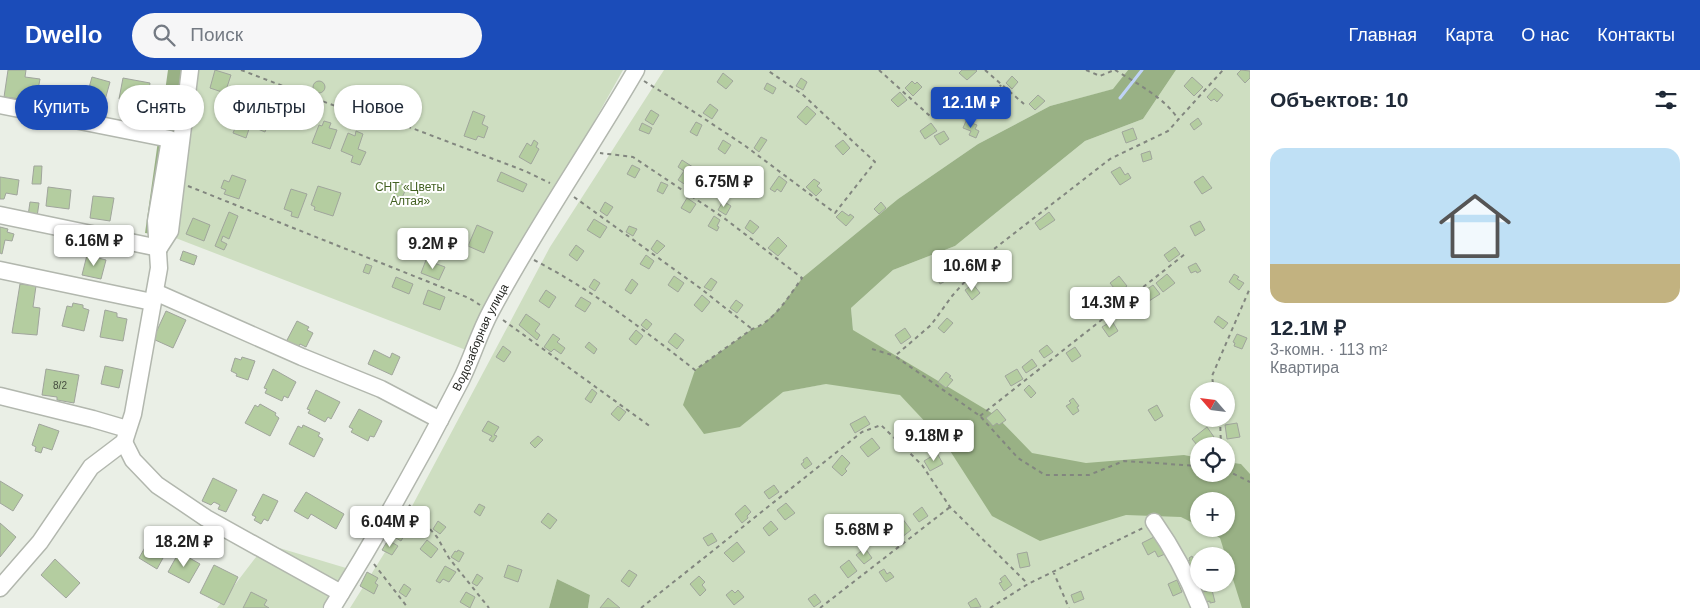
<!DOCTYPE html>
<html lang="ru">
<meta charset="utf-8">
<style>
:root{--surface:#fff;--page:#f6f6f7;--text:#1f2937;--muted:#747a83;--line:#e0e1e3;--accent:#1b4cb9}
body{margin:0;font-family:Helvetica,sans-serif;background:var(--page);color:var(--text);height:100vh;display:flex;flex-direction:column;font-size:19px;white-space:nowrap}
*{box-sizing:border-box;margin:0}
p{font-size:16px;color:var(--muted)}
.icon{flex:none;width:28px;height:28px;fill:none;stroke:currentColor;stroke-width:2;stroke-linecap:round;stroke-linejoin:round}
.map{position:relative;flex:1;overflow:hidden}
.details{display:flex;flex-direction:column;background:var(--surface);width:450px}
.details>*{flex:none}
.hud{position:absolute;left:15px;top:15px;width:475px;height:45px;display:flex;gap:10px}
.needle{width:32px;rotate:298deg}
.controls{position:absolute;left:1190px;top:312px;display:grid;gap:10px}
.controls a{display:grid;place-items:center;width:45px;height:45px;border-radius:50%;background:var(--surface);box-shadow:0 1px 4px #0004;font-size:25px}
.price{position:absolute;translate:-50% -42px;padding:0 11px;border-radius:5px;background:#fff;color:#222;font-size:16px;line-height:32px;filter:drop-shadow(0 1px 2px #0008)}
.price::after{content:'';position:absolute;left:50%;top:30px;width:15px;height:11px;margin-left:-8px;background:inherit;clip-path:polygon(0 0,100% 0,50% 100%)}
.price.active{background:var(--accent);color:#fff}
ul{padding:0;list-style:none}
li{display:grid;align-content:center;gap:10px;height:265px;padding:0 20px}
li+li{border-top:1px solid var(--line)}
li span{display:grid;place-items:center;height:155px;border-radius:15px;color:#555}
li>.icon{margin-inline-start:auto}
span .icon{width:90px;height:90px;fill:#fffc;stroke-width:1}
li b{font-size:21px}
h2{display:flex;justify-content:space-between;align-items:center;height:60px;padding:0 20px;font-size:21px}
.chip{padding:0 18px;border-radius:22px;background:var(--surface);box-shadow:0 1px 4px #0004;font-size:18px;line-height:45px}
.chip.active{background:var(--accent);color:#fff}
header{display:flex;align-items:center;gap:30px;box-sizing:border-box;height:70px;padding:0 25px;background:var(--accent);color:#fff}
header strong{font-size:24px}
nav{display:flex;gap:28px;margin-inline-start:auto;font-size:18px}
.search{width:350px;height:45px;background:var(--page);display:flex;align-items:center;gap:12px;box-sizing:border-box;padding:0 18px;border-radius:28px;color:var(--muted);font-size:19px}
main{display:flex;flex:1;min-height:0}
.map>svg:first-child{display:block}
</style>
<header>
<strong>Dwello</strong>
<div class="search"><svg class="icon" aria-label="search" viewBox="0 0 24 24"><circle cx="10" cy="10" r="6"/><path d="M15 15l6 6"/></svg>Поиск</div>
<nav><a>Главная</a><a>Карта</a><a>О нас</a><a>Контакты</a></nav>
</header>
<main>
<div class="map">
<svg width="1250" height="538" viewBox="0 0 1250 538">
<rect width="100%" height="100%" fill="#eaefe6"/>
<!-- green -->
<path fill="#cedec1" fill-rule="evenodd" d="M196,0H623L466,280L173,167Z
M664,0H1128L1114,19L1050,36L978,74L898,129L802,208L780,238L761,256L752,259L695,300L740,357L782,322L825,314L853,260L851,238L893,200L955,176L1085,71L1143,49L1176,0H1250V538H588L590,525L557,509L549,538H350L402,455L550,177ZM1199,321H1226V349H1199ZM1199,376H1226V404H1199ZM1199,431H1226V459H1199ZM1199,486H1226V514H1199Z
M266,474L346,498L322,538H217Z"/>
<!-- forest -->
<path fill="#99b185" d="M168,0H196L173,167L145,163Z
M1128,0H1176L1143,49L1085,71L955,176L893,200L851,238L853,260L995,345L1032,383L1086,393L1184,385L1199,388V404H1226V392L1241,394L1250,404V538H1242L1220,468L1203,459H1226V431H1199V456L1181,447L1126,445L1040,471L992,446L945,373L900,325L826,314L783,322L740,357L704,364L683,335L695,300L752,259L761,256L780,238L802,208L898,129L978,74L1050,36L1113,19Z
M557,509L590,525L588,538H549Z"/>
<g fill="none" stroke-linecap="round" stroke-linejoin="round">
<!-- stream -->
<path stroke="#bfd3f6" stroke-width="3" d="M1120,28L1142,0"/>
</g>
<!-- building -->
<path fill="#b4cda0" stroke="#a0a59c" d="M8,0H26L25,7L40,9L36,31L4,27Z
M215,0L231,5L225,23L210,18Z
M962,0H976L977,1L967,10L959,3Z
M1241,0L1250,1V8L1245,13L1237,4Z
M723,3L733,11L726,19L717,12Z
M1012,6L1018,12L1012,19L1006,13Z
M92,7L110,12L105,30L87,25Z
M1192,7L1203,17L1194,26L1184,16Z
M123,8L150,13L147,35L137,33V38L123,35L124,30L119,29Z
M801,8L807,12L803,20L796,16Z
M313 17a6 6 0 1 1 12 0a6 6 0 1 1-12 0Z
M912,11L915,14L917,12L922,17L913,26L905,18Z
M767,13L776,18L773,24L764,19Z
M1215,18L1223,25L1217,32L1214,29L1211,31L1207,27Z
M900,22L907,30L898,37L891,30Z
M1038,25L1045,31L1035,40L1029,34Z
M710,34L718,40L712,49L703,43Z
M807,36L816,44L806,55L797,47Z
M651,40L659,45L653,55L645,50Z
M473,41L485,46L482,54L488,57L484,68L478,66L476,70L464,66Z
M258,44L270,49L265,62L253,57Z
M1198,48L1202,54L1194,60L1190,54Z
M238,51L250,56L246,68L233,63Z
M324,51L331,53L329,58L337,60L330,79L312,73L319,55L322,56Z
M966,51L977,55L975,59L979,61L976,68L969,65L971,61L963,58Z
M696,52L702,55L697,66L690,62Z
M642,53L652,58L649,64L639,60Z
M931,53L937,61L925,69L920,61Z
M1133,58L1137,69L1126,73L1122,62Z
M356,61L363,64L358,79L366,82L360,95L351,92L353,86L341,81L348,63L355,66Z
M944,61L949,69L940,75L934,66Z
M761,67L767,70L759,82L754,78Z
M534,70L538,73L536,77L539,79L531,94L519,87L527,73L531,76Z
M723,70L731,75L725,84L718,79Z
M843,70L850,78L843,85L835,76Z
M1150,81L1152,89L1143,92L1141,84Z
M682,90L699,101L689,117L678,110L684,101L678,97Z
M632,95L640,99L635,108L627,104Z
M34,96H42L41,114H32Z
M1120,97L1125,105L1128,103L1131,108L1120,115L1111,102Z
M501,102L527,114L523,122L497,111Z
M232,105L246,110L239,129L224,124L226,120L221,118L224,110L229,112Z
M779,106L787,112L781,122L777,119L775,122L770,119Z
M1203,106L1212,118L1202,124L1194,112Z
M0,107L19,110L17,125L6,123L4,129H0Z
M814,109L820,113L817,116L822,120L816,126L806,117Z
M661,112L668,115L663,124L657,121Z
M399,113L407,116L402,128L394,125Z
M697,113L700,115L698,117L702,119L697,127L693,124L695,120L693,119Z
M318,116L341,123L333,146L314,140L315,137L311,135Z
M48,117L71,120L69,139L46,136Z
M291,119L307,124L298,148L291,146L292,142L284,139Z
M93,126L114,128L110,151L90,148Z
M687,128L696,134L690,143L681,138Z
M723,131L731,136L726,145L718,140Z
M30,132L39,133L37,147L28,146Z
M605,132L613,137L607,146L600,141Z
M881,132L886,138L879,144L874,139Z
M842,141L849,146L850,144L854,147L846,156L836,147Z
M229,142L238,146L229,169L223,166L221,171L227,174L224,180L215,176Z
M1049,142L1055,150L1040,160L1035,153Z
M714,146L720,150L717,156L719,157L717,161L708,156Z
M193,148L210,155L204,171L186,164Z
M594,149L607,157L600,168L587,160Z
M750,150L759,157L753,164L745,158Z
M1200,151L1205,160L1195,166L1190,156Z
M477,155L493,162L484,183L468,176Z
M629,156L637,159L633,166L626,162Z
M0,157L8,159L7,162L14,164L12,171L5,170L2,184L0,183Z
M778,167L787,176L778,186L768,178Z
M657,170L665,176L657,184L651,179Z
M576,175L584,181L577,191L569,185Z
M1175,177L1180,184L1169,192L1164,185Z
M183,181L197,186L194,195L180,190Z
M87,185L106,190L101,209L82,205Z
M646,185L654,191L649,199L640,194Z
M426,190L445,197L439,210L421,203Z
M1003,191L1010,200L1002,206L995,197Z
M1196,193L1201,201L1197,203L1196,201L1191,203L1188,197Z
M366,194L372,196L369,204L363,202Z
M944,200L949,209L940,214L935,205Z
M1167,204L1175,213L1163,222L1156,213Z
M1234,204L1239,207L1237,209L1244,213L1239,220L1229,212Z
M674,206L684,213L678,222L668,215Z
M1119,206L1127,216L1118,223L1110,213Z
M396,207L413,214L409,224L392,217Z
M711,208L717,212L711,221L704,217Z
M594,209L600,213L595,221L589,217Z
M632,209L638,214L631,224L625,220Z
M20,214L36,216L33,237L40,238L37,265L12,263Z
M973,214L980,223L972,230L965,220Z
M1153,215L1160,224L1149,231L1143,222Z
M428,220L445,227L440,240L423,234Z
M546,220L556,227L549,238L539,231Z
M702,225L710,232L702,242L694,235Z
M581,227L591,233L585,242L575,236Z
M736,230L743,235L737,243L730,238Z
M73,233L83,235V238L89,240L84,261L62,256L67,236L72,237Z
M105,240L117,243V247L127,249L123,271L100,267Z
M166,241L186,250L173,278L153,269Z
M526,244L540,254L535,261L540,265L537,270L519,255Z
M1218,246L1228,253L1223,259L1214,252Z
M947,248L953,253L944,263L938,258Z
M646,249L652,254L647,260L641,255Z
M297,251L309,257L307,260L313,263L306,277L300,274L298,278L286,272Z
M1112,251L1118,261L1109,267L1102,257Z
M905,258L911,267L901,274L895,265Z
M636,260L643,266L636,275L629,269Z
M675,263L684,270L677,279L668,272Z
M553,264L560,269L557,272L565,278L561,284L554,279L551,282L544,277Z
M1237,264L1247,268L1242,279L1234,276L1235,273L1233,272Z
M589,272L597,279L594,284L585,277Z
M1047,275L1053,282L1044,288L1039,281Z
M503,276L511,282L504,292L496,287Z
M1075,277L1081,286L1072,292L1066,283Z
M374,280L390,288L392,283L400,287L392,305L368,294Z
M242,287L255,291L248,310L236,306L237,304L231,301L235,288L241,290Z
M1032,289L1037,296L1026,303L1022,297Z
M105,296L123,300L119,318L101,314Z
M46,299L79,305L74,333L57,330V327L42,325Z
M273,299L296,312L288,328L284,326L282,331L265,323L267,319L264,318Z
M1017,299L1023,309L1011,316L1005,306Z
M946,302L951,306L949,307L953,310L946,318L938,312Z
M1029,315L1036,323L1031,328L1024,320Z
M592,319L597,323L591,333L585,329Z
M316,320L340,332L331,349L328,347L325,352L308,343L310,340L307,339Z
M1073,328L1079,336L1077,337L1079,341L1073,345L1066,336L1071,333L1069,331Z
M260,334L276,343L275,345L279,348L270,366L245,353L255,335L258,337Z
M1157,335L1163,346L1155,351L1148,340Z
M618,336L626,342L619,351L611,344Z
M359,339L382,351L374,367L370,366L368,371L351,362L353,359L349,357Z
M997,339L1006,350L999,355L997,353L993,356L986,348Z
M865,346L870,354L855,363L850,354Z
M488,351L499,357L494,365L497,366L493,372L489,370L492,366L482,361Z
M1237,353L1240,367L1227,369L1225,355Z
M39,354L59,361L52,380L43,377L41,383L35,381L36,377L32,375Z
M303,355L320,363L318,366L323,369L314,387L289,374L298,356L302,358Z
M1207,357L1214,367L1202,376L1200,373L1197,375L1192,369Z
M538,366L543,370L535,378L530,373Z
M872,368L880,378L868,387L860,377Z
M937,383L943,394L930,401L924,391Z
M842,385L850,393L845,399L847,401L842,406L832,397Z
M807,387L812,394L805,399L801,394L804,392L803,390Z
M213,408L237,420L226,442L218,439L220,435L214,432L211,435L202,431Z
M0,411L23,425L13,441L0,433Z
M774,415L779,422L769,429L764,422Z
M306,422L344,444L336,459L311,444L308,449L294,441Z
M263,424L278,431L268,451L264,449L261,454L254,450L256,447L252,445Z
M786,433L795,443L785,450L777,440Z
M479,434L485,437L480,446L474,442Z
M745,435L751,442L747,446L748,448L742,453L735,444Z
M922,437L928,446L919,452L913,444Z
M548,443L557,450L550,459L541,452Z
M902,448L911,460L896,472L890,465L896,460L893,456Z
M401,449L410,455L401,471L391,465Z
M438,451L446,457L440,464L433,459Z
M771,451L778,459L769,466L763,458Z
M0,453L16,467L0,487Z
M712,463L717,471L708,476L703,468Z
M152,465L168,474L161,486L163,488L157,499L139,488Z
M1156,466L1165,484L1158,487L1155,481L1148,485L1142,473Z
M388,470L398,476L392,485L382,480Z
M427,470L438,479L431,488L420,479Z
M737,472L745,482L733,492L724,483Z
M865,478L872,488L864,494L856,485Z
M458,480L464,483L459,492L451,487L455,481L457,482Z
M179,482L200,494L189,513L168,502Z
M1027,482L1030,496L1020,498L1017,484Z
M1192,486L1193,488L1198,486L1199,495L1190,500L1186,492L1190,490L1189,488Z
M55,489L80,513L66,528L41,505Z
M849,490L857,501L848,508L840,497Z
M214,495L238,507L224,535L200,523Z
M508,495L522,500L518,512L504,507Z
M445,496L456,502L449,512L443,509L440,513L436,511Z
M884,499L887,504L890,502L894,507L886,512L879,502Z
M629,500L637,505L629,517L621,511Z
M367,502L378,508L375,513L378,515L374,524L360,516Z
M477,504L483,508L477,516L472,513Z
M1005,505L1012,515L1004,521L999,513L1002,512L1000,509Z
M699,506L705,512L702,515L706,520L700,526L690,514Z
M1177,510L1182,522L1173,526L1168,514Z
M404,514L411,519L406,527L399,522Z
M732,520L735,523L738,520L744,527L734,535L726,525Z
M1212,520L1215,532L1210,533V531L1205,532L1202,522Z
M1081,521L1084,529L1074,533L1071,525Z
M251,522L267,530L264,535L269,538H243Z
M466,522L475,527L470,538L460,532Z
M815,524L821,532L814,537L808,529Z
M608,528L620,538H600Z
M976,528L981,537L971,538L968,533Z"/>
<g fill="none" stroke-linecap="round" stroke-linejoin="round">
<defs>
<g id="minor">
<path d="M0,35L170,69L156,151L159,198L133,344L124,372L91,397L40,472L0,518"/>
<path d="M0,145L159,178"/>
<path d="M159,178L170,161L190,0"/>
<path d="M0,200L152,232"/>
<path d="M155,222L302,287L381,319L440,350"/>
<path d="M0,326L93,349L127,359"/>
<path d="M124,372L133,390L157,415L206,448L341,523"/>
<path d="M1154,452C1173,479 1188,507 1200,538"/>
<path id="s1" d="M332,538C378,464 421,388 461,310C472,288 479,263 491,241C535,158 589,81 636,0"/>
</g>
</defs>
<!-- minor casing -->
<use href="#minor" stroke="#b2b7ae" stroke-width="19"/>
<!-- path -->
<path stroke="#82867f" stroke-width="2" stroke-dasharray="4 4" stroke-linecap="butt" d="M241,0L351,42L388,49L525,101L550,113
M879,0L931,47H947L961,43L980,42L1001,15
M985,0L1024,34
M1086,0L1100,6L1114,0
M1115,0C1135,12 1166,29 1178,49
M644,11L691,40L744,75L835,143L875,92L802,24L767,0
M188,116L469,228L480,235
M574,127L700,218L752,259
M534,190C592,220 644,260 695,300L752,259C774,252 789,226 802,208L724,148L633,87L600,83
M503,250L651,357
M872,279L895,286
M1214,321L1212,306L1250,218
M980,346L1185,184
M1220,349L1221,376
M1199,396L1124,391L1089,405H1045L1018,388L980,346L895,286L931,255L952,226L994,179L1110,89L1168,61L1223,0
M1226,400L1250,412
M409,435L437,467L449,488L489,538
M374,494L408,538
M1053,501L1069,538
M641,538L862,362L881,355L922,395L950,437L1028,514
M820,538L950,437
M990,538L1028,514L1143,458"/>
<!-- minor -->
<use href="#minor" stroke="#fff" stroke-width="16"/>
</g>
<g text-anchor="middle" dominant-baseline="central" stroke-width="4" stroke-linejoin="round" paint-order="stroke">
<!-- number labels -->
<g font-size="10" fill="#464e40">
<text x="60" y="315">8/2</text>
</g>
<!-- park labels -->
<g font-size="12" fill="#446223" stroke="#fff">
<text x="410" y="117">СНТ «Цветы<tspan x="410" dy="14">Алтая»</tspan></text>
</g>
<!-- street labels -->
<g font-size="12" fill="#222420" stroke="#fff">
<text stroke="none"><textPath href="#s1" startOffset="309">Водозаборная улица</textPath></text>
</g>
</g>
</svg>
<div class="controls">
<a><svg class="needle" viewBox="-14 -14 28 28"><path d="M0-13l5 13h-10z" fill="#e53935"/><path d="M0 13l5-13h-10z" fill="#747a83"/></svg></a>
<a><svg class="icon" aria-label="locate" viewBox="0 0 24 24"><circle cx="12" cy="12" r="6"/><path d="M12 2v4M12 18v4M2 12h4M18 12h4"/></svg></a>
<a>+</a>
<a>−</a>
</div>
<b class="price active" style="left:971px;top:59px">12.1M ₽</b>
<b class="price" style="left:724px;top:138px">6.75M ₽</b>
<b class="price" style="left:94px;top:197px">6.16M ₽</b>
<b class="price" style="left:433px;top:200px">9.2M ₽</b>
<b class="price" style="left:972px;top:222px">10.6M ₽</b>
<b class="price" style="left:1110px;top:259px">14.3M ₽</b>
<b class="price" style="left:934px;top:392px">9.18M ₽</b>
<b class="price" style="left:390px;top:478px">6.04M ₽</b>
<b class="price" style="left:864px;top:486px">5.68M ₽</b>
<b class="price" style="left:184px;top:498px">18.2M ₽</b>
<div class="hud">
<a class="chip active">Купить</a>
<a class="chip">Снять</a>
<a class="chip">Фильтры</a>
<a class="chip">Новое</a>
</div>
</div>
<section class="details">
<h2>Объектов: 10<svg class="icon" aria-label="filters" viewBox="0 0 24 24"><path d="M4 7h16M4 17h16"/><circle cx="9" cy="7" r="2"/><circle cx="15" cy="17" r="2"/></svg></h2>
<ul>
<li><span style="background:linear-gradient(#bfe0f5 75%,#c2b280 0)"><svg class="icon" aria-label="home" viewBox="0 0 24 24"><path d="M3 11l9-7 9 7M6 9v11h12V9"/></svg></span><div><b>12.1M ₽</b><p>3-комн. · 113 m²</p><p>Квартира</p></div></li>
</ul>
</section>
</main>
